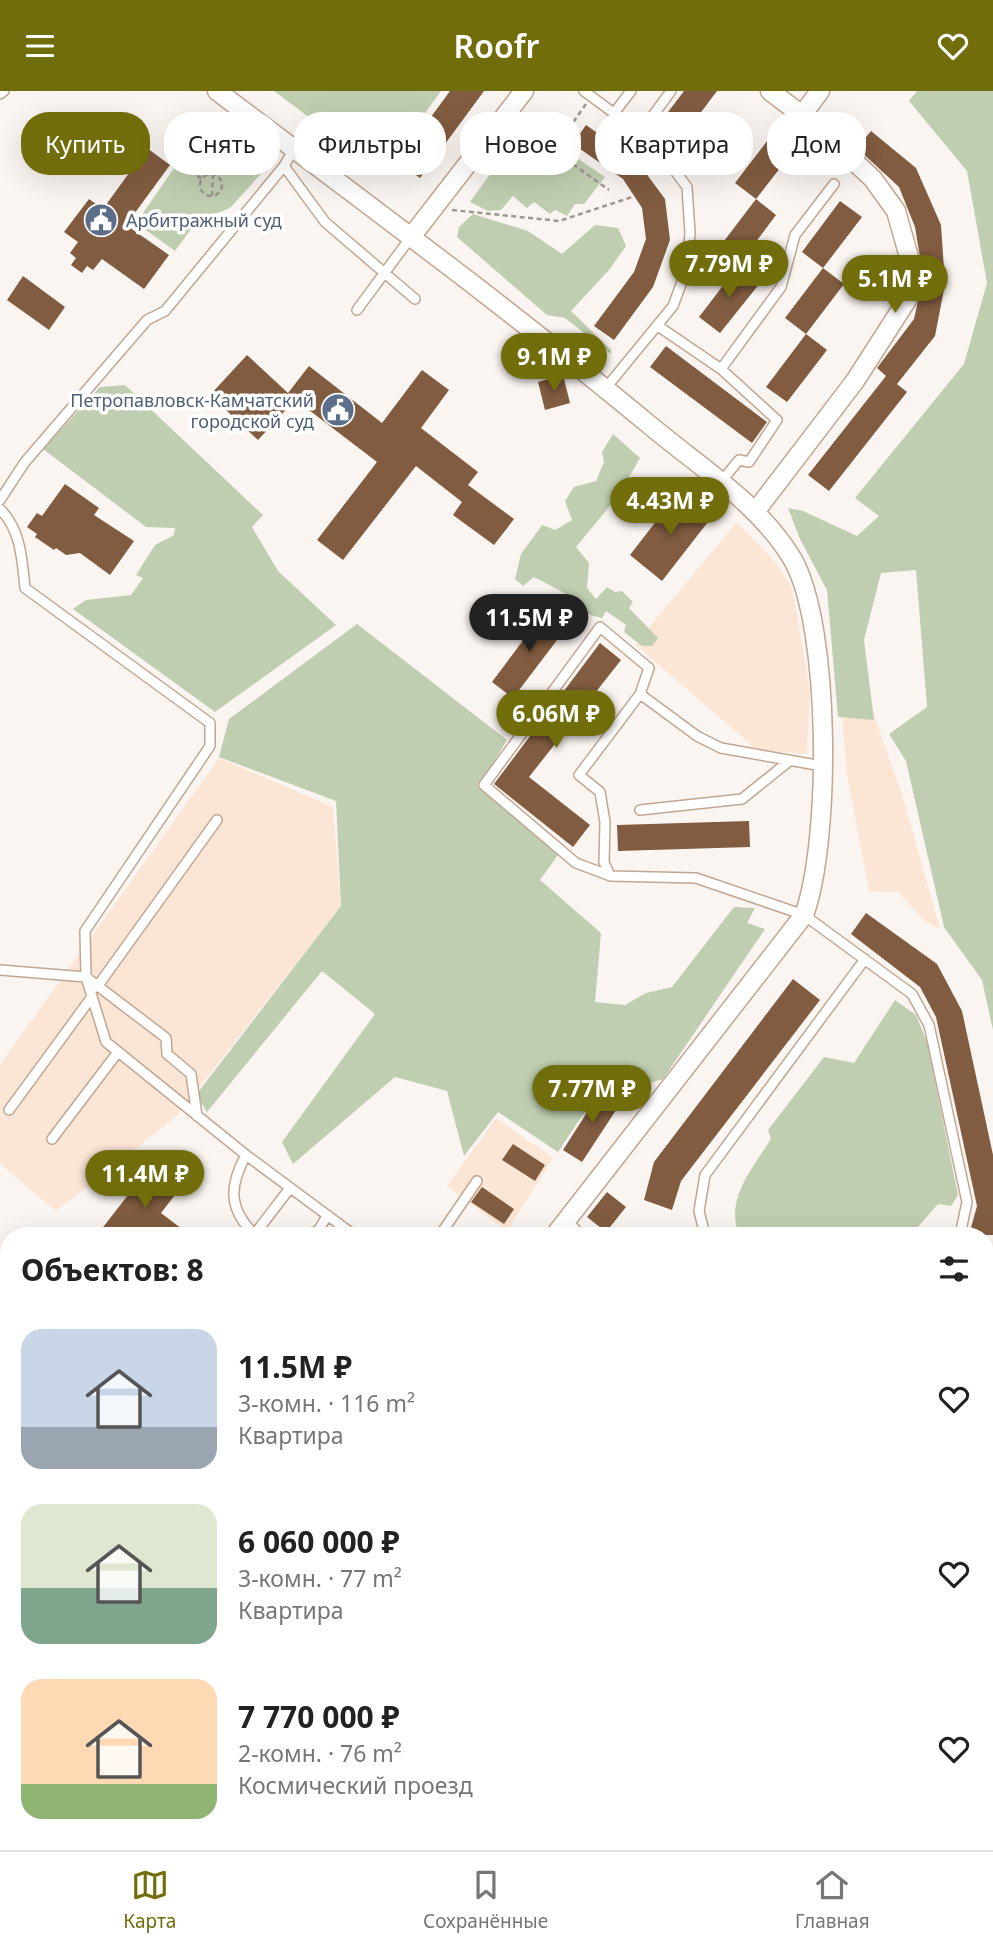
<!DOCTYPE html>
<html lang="ru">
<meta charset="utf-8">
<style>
:root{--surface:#fff;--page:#f2f2f2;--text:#222;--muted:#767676;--line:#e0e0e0;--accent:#716d0b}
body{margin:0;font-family:"Noto Sans",sans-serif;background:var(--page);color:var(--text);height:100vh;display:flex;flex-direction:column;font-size:26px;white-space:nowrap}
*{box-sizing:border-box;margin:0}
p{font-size:23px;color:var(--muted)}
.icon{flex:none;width:38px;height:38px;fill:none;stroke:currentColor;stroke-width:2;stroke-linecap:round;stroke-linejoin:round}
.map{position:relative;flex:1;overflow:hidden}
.drawer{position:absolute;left:0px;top:1136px;width:994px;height:625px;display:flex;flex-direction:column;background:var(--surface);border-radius:28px 28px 0 0;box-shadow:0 7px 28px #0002}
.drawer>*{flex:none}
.guide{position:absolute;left:21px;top:21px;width:952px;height:63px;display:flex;gap:14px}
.price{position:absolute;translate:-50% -60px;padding:0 16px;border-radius:24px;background:var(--accent);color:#fff;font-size:23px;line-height:46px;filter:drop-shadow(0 2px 4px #0008)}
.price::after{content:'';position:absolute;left:50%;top:42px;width:21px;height:16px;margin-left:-10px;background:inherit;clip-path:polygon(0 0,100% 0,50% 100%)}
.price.active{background:#222;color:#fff}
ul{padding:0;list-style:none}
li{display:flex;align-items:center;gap:21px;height:175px;padding:0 21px}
li span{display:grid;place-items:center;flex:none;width:196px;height:140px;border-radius:21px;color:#555}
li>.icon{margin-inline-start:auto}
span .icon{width:84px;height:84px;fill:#fffc;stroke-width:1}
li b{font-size:30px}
h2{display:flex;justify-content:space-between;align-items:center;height:84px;padding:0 21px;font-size:30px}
.tag{padding:0 24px;border-radius:28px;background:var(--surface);box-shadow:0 7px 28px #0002;font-size:24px;line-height:63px}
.tag.active{background:var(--accent);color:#fff}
header{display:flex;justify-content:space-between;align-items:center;height:91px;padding:0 21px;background:var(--accent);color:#fff;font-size:32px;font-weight:600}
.menu{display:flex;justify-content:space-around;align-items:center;height:98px;border-top:2px solid var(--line);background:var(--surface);font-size:19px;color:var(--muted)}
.menu a{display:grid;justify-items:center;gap:4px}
.menu .active{color:var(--accent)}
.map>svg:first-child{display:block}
</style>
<header><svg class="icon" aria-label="menu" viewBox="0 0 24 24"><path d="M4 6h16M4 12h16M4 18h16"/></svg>Roofr<svg class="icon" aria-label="heart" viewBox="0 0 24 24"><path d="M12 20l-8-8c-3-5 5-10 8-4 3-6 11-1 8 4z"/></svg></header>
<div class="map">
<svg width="993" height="1759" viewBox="0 0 993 1759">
<rect width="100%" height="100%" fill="#fbf5f1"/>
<!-- built -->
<path fill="#fbe6d6" d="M737,431L776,472L792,497L810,600L807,663L757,659L635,553Z
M837,551H848L902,703L940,838L925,830L898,801L869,800L846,677Z
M219,667L333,716L341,815L177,1025L56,1120L0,1073V974Z
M496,1027L553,1067L507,1140L447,1095Z
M993,1217V1314L985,1324V1227Z"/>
<!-- green -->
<path fill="#bfceb0" d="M274,0H441L382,81Z
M917,0H993V939L982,889L944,836L906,670L889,643L927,616L916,479L881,482L864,549L874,629L838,626L827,499L800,448L788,417L803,420L857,445L879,425L855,407L964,273L987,192L967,80L909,10Z
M208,28L270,73L230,117L197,130L175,160L136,132Z
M522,39L567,75L577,67L605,86L584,113H575L567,125L555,119L550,123L534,111L527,117L513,105L501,119L488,120L470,111Z
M473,123L528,140L562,163L595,134L618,137L626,155L609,179L571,220L611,259V263L565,227L547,224L457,146L459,136Z
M125,294L263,424L252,436L278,480L336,534L215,621L73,518L86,509L131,504L143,487L136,484L155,454L174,444L175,437L146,436L43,358L100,296Z
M613,343L640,367L619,404L576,456L589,472L587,497L596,508L607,496L615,501L622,500L633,511L629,517L658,547L652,555H642L624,541L626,534L606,520L602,527L590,524L568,504L534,486L523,495L515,488L521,463L542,434L555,439L572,429L565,410L574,396L596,390L604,371L602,361Z
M357,533L507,649L481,692L558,764L540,789L601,842L595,911L625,914L646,902L672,896L734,816L755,817L747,832L765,838L663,988L627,999L609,984L558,1061L498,1021L464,1065L447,1000L395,986L293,1073L282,1051L375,923L322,880L207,1021L196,1004L341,815L336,710L219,666L229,628Z
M895,909L916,924L927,951L958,1104L951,1115L938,1113L911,1144H739C725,1108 752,1078 771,1048L768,1039L824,966L854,972Z
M993,1329V1444C986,1417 975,1351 993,1329Z
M720,1752H911L913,1759H722Z"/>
<!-- building -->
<path fill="#815c40" d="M450,0H484L420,87L398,71Z
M684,0H717L683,45L662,29Z
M586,34L637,70L665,108L670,149L653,196L614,249L594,235L634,181L646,148L642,117L623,88L573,53Z
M871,40L916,77L941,134L945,193L935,245L897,293L907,301L829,400L808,384L886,285L877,277L914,228L918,210L920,166L915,136L899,96L857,57Z
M774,41L795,58L756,108L735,92Z
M147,57L170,74L126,134L169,164L144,198L102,168L93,179L87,175L82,182L71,174L76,167L70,162L78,151L64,141L89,108L103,118Z
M756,108L776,124L738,175L718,158Z
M840,110L862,126L823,177L802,161Z
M738,175L760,192L720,242L699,226Z
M823,177L844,193L806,243L785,227Z
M23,185L65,216L49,239L7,209Z
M806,243L827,259L787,311L766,296Z
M666,255L767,331L752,352L650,276Z
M247,264L288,302L309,275L382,332L422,279L449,299L421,337L478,381L468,394L514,428L494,454L453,424L462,411L416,375L343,469L317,449L377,371L288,303L295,309L258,349L210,304Z
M563,284L570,312L545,319L538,291Z
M65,393L99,417L94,424L134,450L110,484L80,462L66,464L56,457L54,459L35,446L37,443L27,436L37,422L42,425Z
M678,402L711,427L662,490L630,464Z
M545,520L567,536L513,607L492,591Z
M600,552L621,569L529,686L590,734L573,756L494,693Z
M749,730L750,756L618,760L617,734Z
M866,822L937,873L962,920L993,1064V1144H969L977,1115L936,926L920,896L851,843Z
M793,888L820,909L681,1090L672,1119L644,1109L654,1071Z
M602,998L622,1010L582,1071L563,1059Z
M513,1053L545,1074L535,1090L502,1069Z
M149,1077L178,1100L161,1122L190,1144H155L148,1139L143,1144H97Z
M482,1096L514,1118L504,1133L471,1111Z
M607,1101L626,1116L606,1141L587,1126Z"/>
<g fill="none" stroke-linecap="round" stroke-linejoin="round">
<defs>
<path id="lane" d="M584,0L654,52L687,96L690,142L687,177L673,215L605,298
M0,3L4,0
M614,22L631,0
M640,42L671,0
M284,75L325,131L415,208
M357,219L411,146
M658,235L721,278L781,196L795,144L834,93
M720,392L739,369L749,371L777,329L721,278
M0,409L25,371L147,229L165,220L284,75L294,58
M0,418C21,439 22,468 25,497L210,632V655L85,840L86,886L0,879
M822,675L721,657L697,645L640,603L579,684L600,701L605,731L604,771L610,785L696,787L804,824L912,903L929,934L967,1111L960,1144
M640,719L742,708L788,671
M608,784L576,772L484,694L600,536L649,577L640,603
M97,896L217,729
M9,1019L91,907
M197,1025L191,983L167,963L166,947L86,886L106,951L246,1064L354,1144
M52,1048L118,961
M246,1064C229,1095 228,1118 255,1144
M567,1130L581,1144
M254,1144L290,1097
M303,1144L318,1140L327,1125
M440,1144L477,1090
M705,1144L699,1120L705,1084L865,868
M0,1228L9,1214
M0,1329L9,1336
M0,1659L9,1656
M170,1752L180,1759
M386,1752L387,1759
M193,1759L206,1752"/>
<path id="street" d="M217,0C363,110 511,219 652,336C700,376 761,414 793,469C831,536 831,751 804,824L555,1144
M802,24L820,0
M411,146L524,0
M755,421L855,290L907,209L909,166L896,120L873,88L815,34L770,0
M985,1272L993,1262
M985,1548L993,1591
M304,1752L305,1759"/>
</defs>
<!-- lane casing -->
<use href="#lane" stroke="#c1a692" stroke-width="12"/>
<!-- street casing -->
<use href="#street" stroke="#c1a692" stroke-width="21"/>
<!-- path -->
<path stroke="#9e9690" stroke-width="2.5" stroke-dasharray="5 3.5" stroke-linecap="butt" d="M586,13L567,40L570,71L609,99
M177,69L202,88
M200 94a11 11 0 1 1 22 0a11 11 0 1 1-22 0Z
M212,105L213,84
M452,119L559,130L632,106
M96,1759L104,1752"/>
<!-- lane -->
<use href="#lane" stroke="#fff" stroke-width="9"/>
<!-- street -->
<use href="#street" stroke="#fff" stroke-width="18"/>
</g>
<!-- icons -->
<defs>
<symbol id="civic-disc" viewBox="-11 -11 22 22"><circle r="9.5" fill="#5c6f8a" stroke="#fff"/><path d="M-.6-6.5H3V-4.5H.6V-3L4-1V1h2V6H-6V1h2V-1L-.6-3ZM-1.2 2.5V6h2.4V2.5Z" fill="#fff"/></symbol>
</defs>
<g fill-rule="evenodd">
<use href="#civic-disc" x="82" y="110" width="38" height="38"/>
<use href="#civic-disc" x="319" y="300" width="38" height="38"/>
</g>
<g text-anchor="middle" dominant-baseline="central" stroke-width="7" stroke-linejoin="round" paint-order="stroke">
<!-- service labels -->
<g font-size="18" fill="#4e5e75" stroke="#fff" text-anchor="start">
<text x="126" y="129">Арбитражный суд</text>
<text x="314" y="309" text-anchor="end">Петропавловск-Камчатский<tspan x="314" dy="21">городской суд</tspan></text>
</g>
</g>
</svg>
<b class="price" style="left:729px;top:209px">7.79M ₽</b>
<b class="price" style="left:895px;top:224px">5.1M ₽</b>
<b class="price" style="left:554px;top:302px">9.1M ₽</b>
<b class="price" style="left:670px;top:446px">4.43M ₽</b>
<b class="price active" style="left:529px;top:563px">11.5M ₽</b>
<b class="price" style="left:556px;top:659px">6.06M ₽</b>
<b class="price" style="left:592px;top:1034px">7.77M ₽</b>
<b class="price" style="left:145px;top:1119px">11.4M ₽</b>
<div class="guide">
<a class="tag active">Купить</a>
<a class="tag">Снять</a>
<a class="tag">Фильтры</a>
<a class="tag">Новое</a>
<a class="tag">Квартира</a>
<a class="tag">Дом</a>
</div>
<section class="drawer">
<h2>Объектов: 8<svg class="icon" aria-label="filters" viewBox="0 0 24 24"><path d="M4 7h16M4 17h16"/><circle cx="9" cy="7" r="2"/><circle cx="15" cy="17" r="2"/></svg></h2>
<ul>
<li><span style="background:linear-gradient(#c9d6e8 70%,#9aa5b1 0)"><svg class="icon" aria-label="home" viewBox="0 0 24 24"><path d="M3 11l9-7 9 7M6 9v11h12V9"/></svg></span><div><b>11.5M ₽</b><p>3-комн. · 116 m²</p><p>Квартира</p></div><svg class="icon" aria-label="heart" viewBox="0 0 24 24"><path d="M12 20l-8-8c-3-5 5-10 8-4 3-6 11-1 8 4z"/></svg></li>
<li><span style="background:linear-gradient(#dfe7d0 60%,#7fa58c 0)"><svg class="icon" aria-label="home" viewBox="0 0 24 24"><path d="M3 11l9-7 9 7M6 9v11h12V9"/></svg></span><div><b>6 060 000 ₽</b><p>3-комн. · 77 m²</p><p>Квартира</p></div><svg class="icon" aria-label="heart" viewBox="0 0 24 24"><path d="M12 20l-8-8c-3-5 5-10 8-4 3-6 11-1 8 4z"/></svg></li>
<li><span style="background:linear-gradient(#ffd9b3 75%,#8fb573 0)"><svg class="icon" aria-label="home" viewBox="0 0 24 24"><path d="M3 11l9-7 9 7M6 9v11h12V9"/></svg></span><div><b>7 770 000 ₽</b><p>2-комн. · 76 m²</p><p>Космический проезд</p></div><svg class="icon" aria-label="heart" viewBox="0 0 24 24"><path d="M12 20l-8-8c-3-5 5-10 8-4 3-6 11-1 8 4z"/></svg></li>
</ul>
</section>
</div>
<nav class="menu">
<a class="active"><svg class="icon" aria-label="map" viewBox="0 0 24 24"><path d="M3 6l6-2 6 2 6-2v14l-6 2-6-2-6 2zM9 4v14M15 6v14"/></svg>Карта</a>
<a><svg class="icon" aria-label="saved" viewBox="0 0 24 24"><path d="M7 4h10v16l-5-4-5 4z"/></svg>Сохранённые</a>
<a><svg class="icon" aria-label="home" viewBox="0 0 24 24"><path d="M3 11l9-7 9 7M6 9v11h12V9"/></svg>Главная</a>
</nav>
